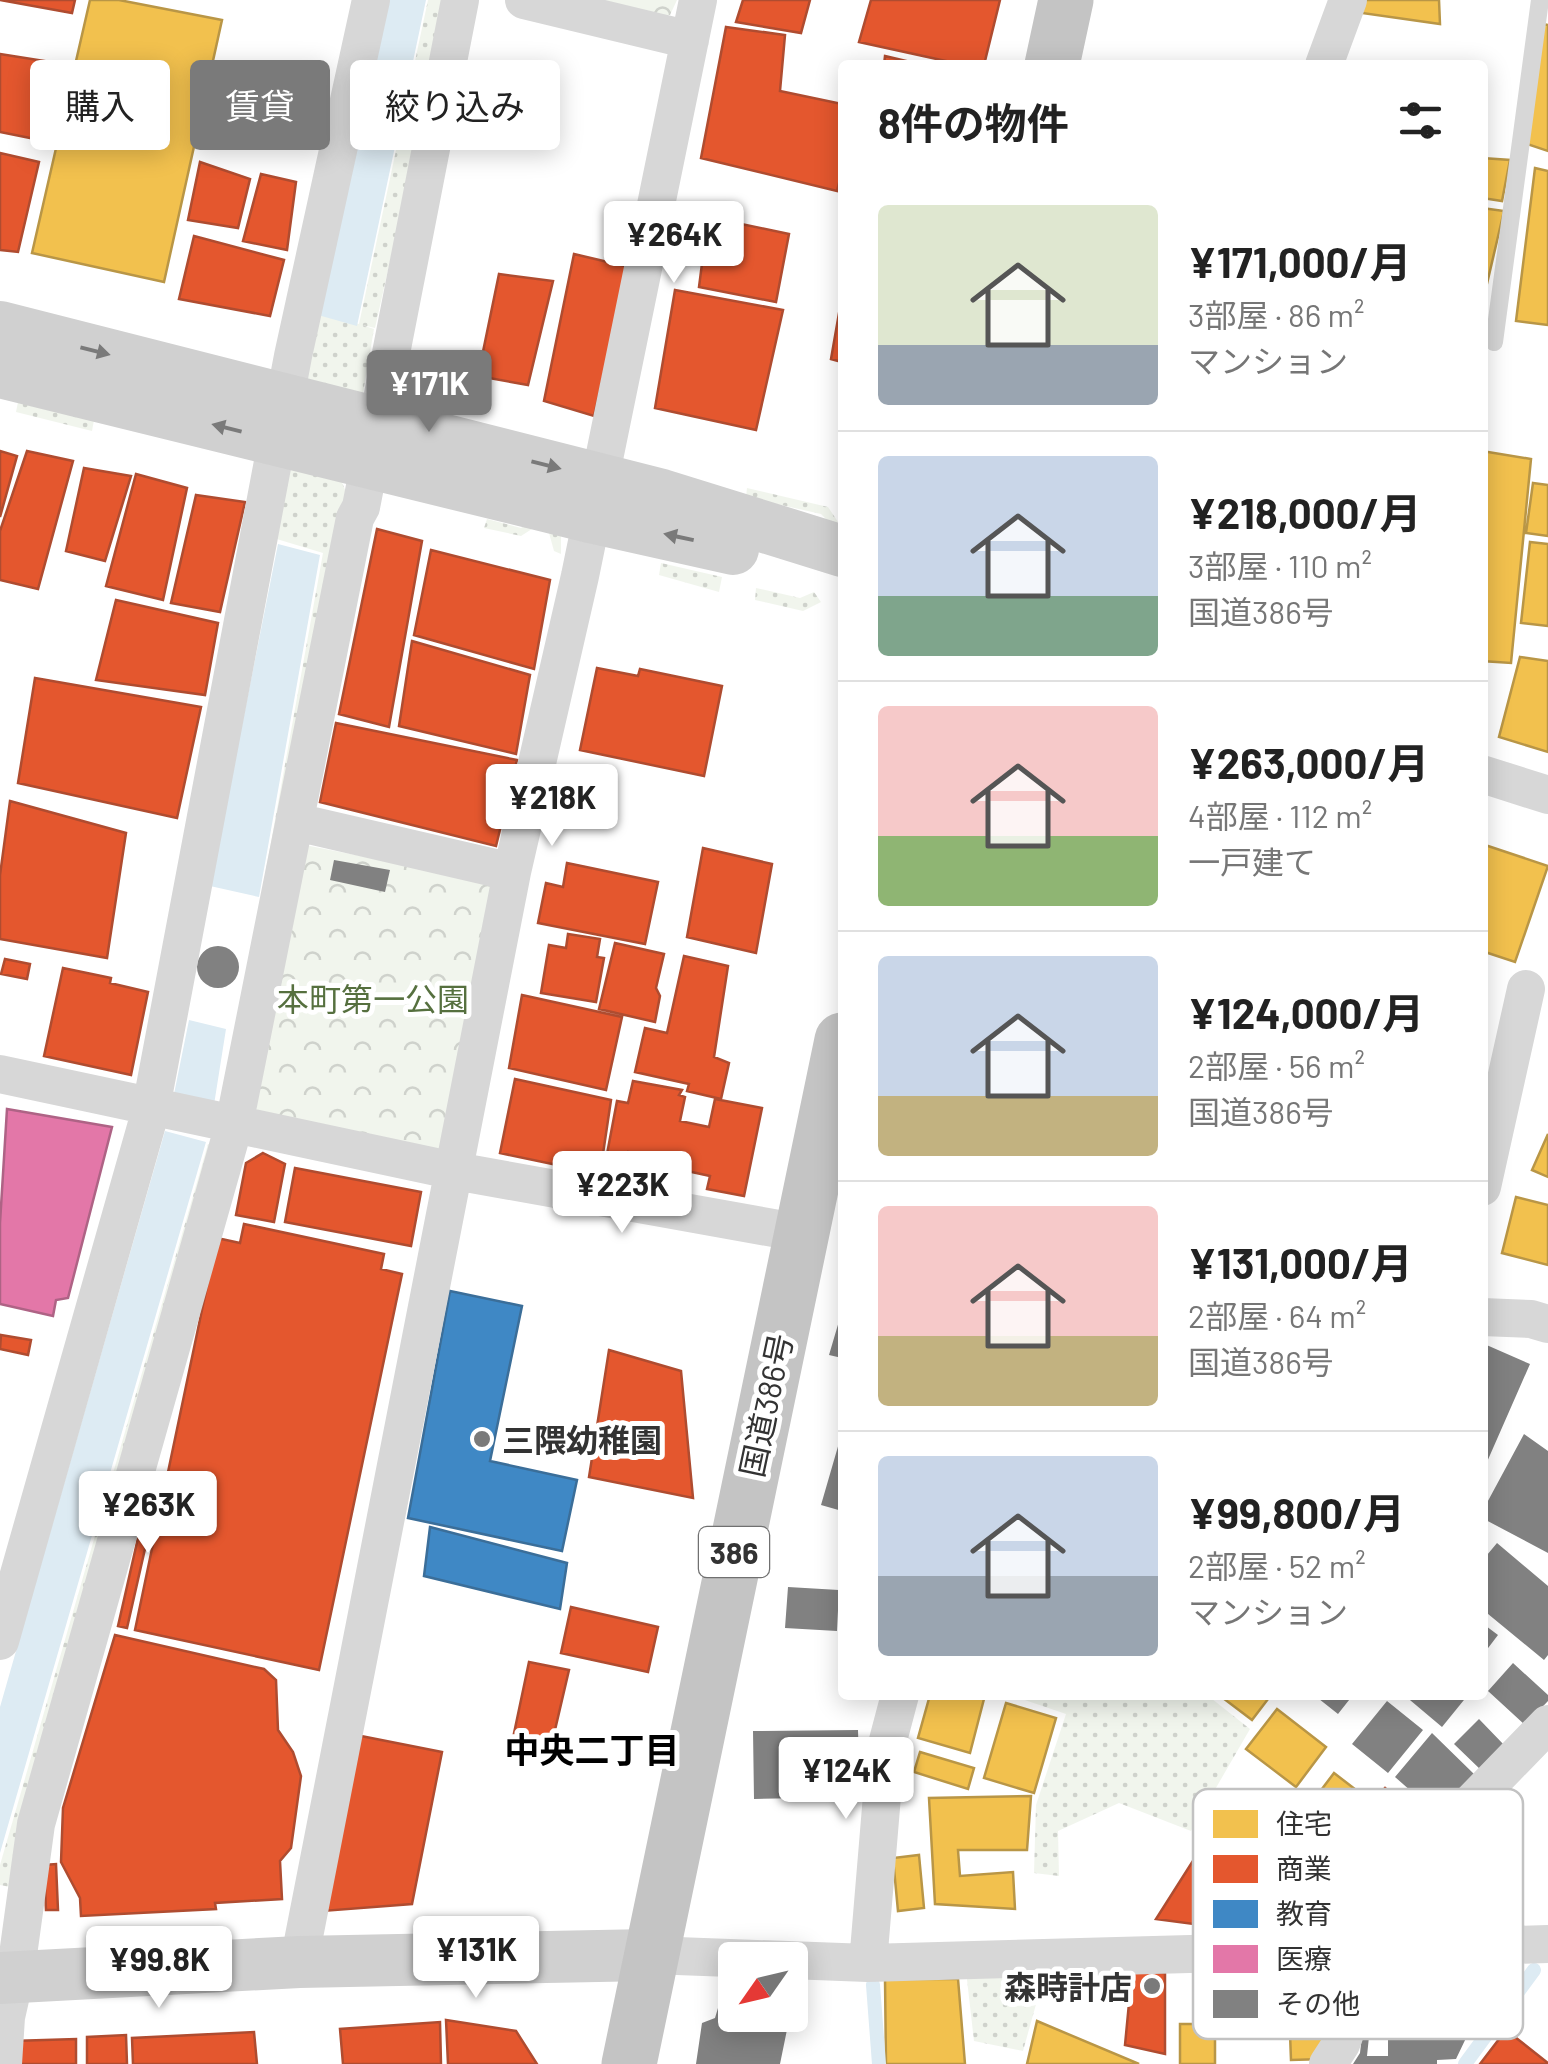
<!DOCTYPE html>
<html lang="ja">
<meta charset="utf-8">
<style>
:root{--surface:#fff;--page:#f6f6f6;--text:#222;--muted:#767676;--line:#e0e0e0;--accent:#7a7a7a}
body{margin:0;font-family:Barlow,"Noto Sans JP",sans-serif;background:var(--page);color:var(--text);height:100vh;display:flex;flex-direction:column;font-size:38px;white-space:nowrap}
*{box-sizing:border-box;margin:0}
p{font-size:32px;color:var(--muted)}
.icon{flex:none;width:55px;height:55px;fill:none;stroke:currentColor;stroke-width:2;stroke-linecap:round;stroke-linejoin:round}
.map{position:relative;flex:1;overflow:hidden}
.details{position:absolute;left:838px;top:60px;width:650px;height:1640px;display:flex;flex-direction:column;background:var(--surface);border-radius:10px;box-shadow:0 5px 25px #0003}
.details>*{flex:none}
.top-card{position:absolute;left:30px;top:60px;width:658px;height:90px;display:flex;gap:20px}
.needle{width:65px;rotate:236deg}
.fabs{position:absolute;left:718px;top:1942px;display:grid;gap:20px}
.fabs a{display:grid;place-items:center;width:90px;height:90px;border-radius:10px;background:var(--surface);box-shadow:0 5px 25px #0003;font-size:50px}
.price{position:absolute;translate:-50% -85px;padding:0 22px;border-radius:10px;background:#fff;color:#222;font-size:32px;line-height:65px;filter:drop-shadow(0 2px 5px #0008)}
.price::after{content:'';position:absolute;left:50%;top:60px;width:30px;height:22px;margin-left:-15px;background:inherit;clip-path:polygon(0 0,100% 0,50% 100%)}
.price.on{background:var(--accent);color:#fff}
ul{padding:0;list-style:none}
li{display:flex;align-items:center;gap:30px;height:250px;padding:0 40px}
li+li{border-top:2px solid var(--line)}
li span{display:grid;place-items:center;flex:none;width:280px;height:200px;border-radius:10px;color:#555}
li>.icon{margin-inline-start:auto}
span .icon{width:120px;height:120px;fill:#fffc;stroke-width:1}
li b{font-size:42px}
h2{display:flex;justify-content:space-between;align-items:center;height:120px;padding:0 40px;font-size:42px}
.tag{padding:0 35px;border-radius:10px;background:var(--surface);box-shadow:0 5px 25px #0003;font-size:35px;line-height:90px}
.tag.on{background:var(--accent);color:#fff}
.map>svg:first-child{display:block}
</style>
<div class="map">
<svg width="1548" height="2064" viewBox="0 0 1548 2064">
<defs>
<pattern id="grass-dots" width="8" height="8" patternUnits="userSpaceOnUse" patternTransform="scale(2.5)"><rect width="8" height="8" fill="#f1f5ed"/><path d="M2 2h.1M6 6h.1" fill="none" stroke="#cfd2cc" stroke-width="1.8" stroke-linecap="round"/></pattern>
<pattern id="forest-crowns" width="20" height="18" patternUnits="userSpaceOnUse" patternTransform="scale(2.5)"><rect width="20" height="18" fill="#f1f5ed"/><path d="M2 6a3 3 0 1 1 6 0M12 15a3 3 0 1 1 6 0" fill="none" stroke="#cfd2cc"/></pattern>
</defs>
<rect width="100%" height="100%" fill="#fff"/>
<!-- grass -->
<path fill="url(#grass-dots)" d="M428,0H449L375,328L362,325L374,329L362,399H302L318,313L359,324Z
M18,402L94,420L92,431L16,412Z
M301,461L338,473L346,492L261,898L323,553L270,537L276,477Z
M747,488L828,507L838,522L833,526L821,514L746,497Z
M534,518L561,535V554L554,551L549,533L535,527L521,536L484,528L487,519L521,528Z
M661,563L722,577L719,592L659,575Z
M756,588L800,598L814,592L821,602L803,611L755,600Z
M208,1144L225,1147L21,1889L0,1885V1865Z
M1010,1695H1207L1250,1729L1191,1831L1119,1803L1058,1831L1059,1876L1034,1873L1036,1805L1066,1714Z
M966,1971L1045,1972L1023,2051L974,2041Z"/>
<!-- forest -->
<path fill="url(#forest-crowns)" d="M568,0H677L670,15L664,18Z
M305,845L492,882L438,1160L256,1110Z"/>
<!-- water -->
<path fill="#ddebf3" d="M380,0H426L357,326L318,315Z
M278,544L320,555L259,897L210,886Z
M189,1020L226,1029L213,1111L173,1099Z
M165,1131L206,1142L0,1853V1707Z"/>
<!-- homes -->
<path fill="#f2c14e" stroke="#b99646" stroke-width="2.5" d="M90,0H119L222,20L164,282L32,253Z
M1362,0H1439L1440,24L1362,13Z
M1538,23L1548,25V151L1524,143Z
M1482,158L1510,160L1502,201L1482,198Z
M1535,168L1548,171V325L1516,321Z
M1482,208L1504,211L1482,305Z
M1482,451L1531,459L1511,663L1482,661Z
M1533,483L1548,485V536L1526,533Z
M1530,542L1548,544V626L1521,623Z
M1520,657L1548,661V752L1499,737Z
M1482,844L1548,866L1515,962L1482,951Z
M1548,1134V1177L1532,1170Z
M1516,1197L1548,1205V1265L1502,1253Z
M930,1695H985L970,1753L918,1738Z
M1219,1695H1263L1268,1699L1252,1720Z
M1006,1703L1056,1718L1034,1793L984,1778Z
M1277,1709L1326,1747L1296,1787L1246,1749Z
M920,1752L974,1768L968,1789L914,1772Z
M1334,1773L1360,1793L1329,1834L1303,1814Z
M1031,1796L1027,1850H958L960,1876L1013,1872L1015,1909L935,1904L929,1798Z
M919,1855L924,1908L898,1911L893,1858Z
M1323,1978L1325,2059L1291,2060L1288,1980Z
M885,1979H958L965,2064H886Z
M1037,2021L1139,2064H1027Z
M1180,2024H1215V2064H1180Z"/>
<!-- shops -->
<path fill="#e4572e" stroke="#af4c30" stroke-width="2.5" d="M0,0H75L72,13Z
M743,0H810L801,33L736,22Z
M871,0H1000L984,65H964L859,42Z
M726,27L785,35L780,91L842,104V171L837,191L701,158Z
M0,54L57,63L40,140L0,132Z
M885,56L923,65H884Z
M0,153L39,162L18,252L0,250Z
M200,162L250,179L238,228L188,220Z
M261,174L296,182L287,250L243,241Z
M708,217L789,234L776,302L699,287Z
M194,236L284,260L270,316L179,299Z
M574,254L629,267L594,416L544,401Z
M499,274L553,281L528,385L478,376Z
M675,290L783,310L756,430L655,408Z
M842,296V362L831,359Z
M0,451L17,456L0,517Z
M27,451L73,461L38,589L0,580V531Z
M84,468L131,476L105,561L66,551Z
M136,474L187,488L163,600L106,586Z
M196,495L245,502L220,612L171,603Z
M377,529L422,541L389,727L339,714Z
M431,550L550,580L534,669L414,635Z
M116,600L218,623L205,695L96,680Z
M412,641L530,675L516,754L399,726Z
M597,668L638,676L640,669L722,686L704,776L580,750Z
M35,678L201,707L177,818L18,783Z
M336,723L517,760L496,846L320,802Z
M10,801L126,833L107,958L0,939V875Z
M703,848L772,864L756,953L687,937Z
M567,863L658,882L645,944L538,923L546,883L563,887Z
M568,934L600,939L597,957L604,958L596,1002L541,993L549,945L566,948Z
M615,943L664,954L656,988L660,996L655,1022L599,1009Z
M684,956L728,966L714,1057L729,1063L721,1099L687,1091L689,1084L635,1072L645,1028L667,1033Z
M5,959L30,964L27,979L1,974Z
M63,968L111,978L110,983L148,992L131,1075L44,1056Z
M522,995L622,1017L606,1090L509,1068Z
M515,1079L611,1100L600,1174L500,1153Z
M633,1081L682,1090L679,1095L685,1097L680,1121L709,1127L715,1099L762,1108L744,1196L707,1189L710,1176L669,1167L671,1160L628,1152L624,1174L604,1170L617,1101L628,1103Z
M263,1153L285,1164L274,1222L236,1215L246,1163Z
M645,1162L666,1166L663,1180L643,1176Z
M295,1168L421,1192L411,1246L285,1222Z
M244,1224L384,1254L381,1269L402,1274L319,1670L135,1630L217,1238L240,1243Z
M1,1335L31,1340L28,1355L0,1349Z
M609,1350L681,1371L693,1498L589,1477Z
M143,1516L152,1518L127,1628L118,1626Z
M571,1607L658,1627L648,1672L561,1653Z
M115,1635L264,1669L276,1680L278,1730L293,1752L301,1776L291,1848L280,1861L282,1899L215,1903L216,1909L81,1916L80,1898L61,1862L63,1808Z
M529,1662L569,1670L551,1747L513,1738Z
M356,1735L442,1752L412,1904L323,1911Z
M1385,1788L1424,1825L1330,1927L1291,1891Z
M1224,1812L1259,1835L1201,1925L1156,1919Z
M56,1864L58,1910H46L44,1865Z
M1132,1972L1165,1973V2054L1125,2045Z
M446,2020L516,2031L537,2064H448Z
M440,2022L441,2064H343L340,2029Z
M1506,2030L1548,2063V2064H1480Z
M254,2032L257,2064H133L132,2038Z
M126,2035L127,2064H87V2037Z
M76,2039V2064H10L12,2041Z"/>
<!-- schools -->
<path fill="#3f88c5" stroke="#3b6e99" stroke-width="2.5" d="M450,1291L522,1306L490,1461L577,1480L562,1551L408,1518Z
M430,1527L567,1563L560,1609L424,1576Z"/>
<!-- health -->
<path fill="#e377a8" stroke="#ae6385" stroke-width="2.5" d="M7,1109L112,1127L68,1298L56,1300L53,1316L0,1304V1223Z"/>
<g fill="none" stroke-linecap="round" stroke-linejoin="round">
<!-- stream -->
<path stroke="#ddebf3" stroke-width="14" d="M873,1985L879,2064
M1465,2064L1534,1970"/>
</g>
<!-- building -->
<path fill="#818181" d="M334,860L390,870L385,892L330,880Z
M197 967a21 21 0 1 1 42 0a21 21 0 1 1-42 0Z
M842,1311V1358L829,1355Z
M1482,1343L1530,1364L1483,1471H1482Z
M1524,1434L1548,1451V1553L1482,1518V1512Z
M839,1443L842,1444V1511L821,1505Z
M1497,1543L1548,1586V1655L1544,1660L1482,1609V1561Z
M788,1587L839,1590L837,1631L785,1628Z
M1482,1623L1498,1635L1482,1656Z
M1513,1663L1548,1695V1701L1525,1725L1488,1691Z
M1314,1695H1353L1338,1714Z
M1404,1695H1468L1442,1727Z
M1387,1701L1423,1730L1388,1773L1352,1744Z
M1479,1719L1506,1747L1482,1771L1454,1744Z
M858,1730L860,1797L754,1799L753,1731Z
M1432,1733L1475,1775L1436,1813L1395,1777Z
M729,1971H735V2015H790L780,2064H696L702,2023L715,2018Z
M790,1975H797L792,2002H790Z
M1363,2027H1370L1367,2056H1388V2038L1467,2036L1456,2059L1437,2060V2064H1353L1360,2053Z"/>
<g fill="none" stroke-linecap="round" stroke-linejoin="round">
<!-- lane -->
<path stroke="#d7d7d7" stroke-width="18" d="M1494,342L1540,0"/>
<!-- street -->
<path stroke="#d7d7d7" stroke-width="38" d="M524,0L690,40
M1324,65L1348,0
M1482,774L1548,795
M296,822L512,872
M0,1074L455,1171L801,1233
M1482,1187L1526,989
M1482,1317L1531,1319L1548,1324
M0,1641L150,1113L293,356L371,0
M650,1955L868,1963L1548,1944
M299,1962L512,872L580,576L698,0
M868,1963L886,1748L900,1695
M3,2064L6,2017L15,1977L36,1824L234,1125L355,518L361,507L460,0
M1328,2064L1341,2044L1404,1872L1548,1724"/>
<!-- secondary -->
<path stroke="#d0d0d0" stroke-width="52" d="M0,327L662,495L842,551
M0,372L590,517L733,549
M0,1978L299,1962L650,1955"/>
<!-- highway -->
<path stroke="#c4c4c4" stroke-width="55" d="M1052,65L1066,0
M629,2064L842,1040"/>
</g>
<!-- one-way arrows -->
<defs><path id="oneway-solid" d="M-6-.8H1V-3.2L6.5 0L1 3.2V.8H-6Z" transform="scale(2.5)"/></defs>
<g fill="#7a7a7a">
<use href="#oneway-solid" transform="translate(95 351) rotate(14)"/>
<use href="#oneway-solid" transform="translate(227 428) rotate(-166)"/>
<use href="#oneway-solid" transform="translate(546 465) rotate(14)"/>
<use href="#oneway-solid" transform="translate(679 537) rotate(-168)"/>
</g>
<!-- markers -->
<g fill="#7a7a7a" stroke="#fff" stroke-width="4">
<circle cx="482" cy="1439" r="10"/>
<circle cx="1152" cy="1986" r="10"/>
</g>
<g text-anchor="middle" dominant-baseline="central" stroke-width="10" stroke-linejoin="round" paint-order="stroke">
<!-- shield labels -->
<rect fill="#fff" stroke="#707070" stroke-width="2.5" x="699" y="1527" width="70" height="50" rx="8"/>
<g font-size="30" font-weight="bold" fill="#333">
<text x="734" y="1552">386</text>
</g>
<!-- park labels -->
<g font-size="32" fill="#56703f" stroke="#fff">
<text x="373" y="998">本町第一公園</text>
</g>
<!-- street labels -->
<g font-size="32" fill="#333" stroke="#fff">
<text transform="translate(765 1405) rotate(-78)">国道386号</text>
</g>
<!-- poi labels -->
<g font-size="32" font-weight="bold" fill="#333" stroke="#fff" text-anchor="start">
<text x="502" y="1439">三隈幼稚園</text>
<text x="1132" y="1986" text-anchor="end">森時計店</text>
</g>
<!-- neighbourhood labels -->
<g font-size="35" font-weight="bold" fill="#000" stroke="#fff">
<text x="592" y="1749">中央二丁目</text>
</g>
</g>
<!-- legend -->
<rect x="1193" y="1789" width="330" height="250" rx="15" fill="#fff" stroke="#c2c2c2" stroke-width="2.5"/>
<rect x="1213" y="1810" width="45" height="28" fill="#f2c14e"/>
<rect x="1213" y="1855" width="45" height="28" fill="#e4572e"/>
<rect x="1213" y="1900" width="45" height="28" fill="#3f88c5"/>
<rect x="1213" y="1945" width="45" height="28" fill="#e377a8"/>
<rect x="1213" y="1990" width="45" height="28" fill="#818181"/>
<g font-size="28" fill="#333">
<text x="1276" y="1834">住宅</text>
<text x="1276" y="1879">商業</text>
<text x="1276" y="1924">教育</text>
<text x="1276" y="1969">医療</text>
<text x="1276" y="2014">その他</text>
</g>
</svg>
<div class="fabs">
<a><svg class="needle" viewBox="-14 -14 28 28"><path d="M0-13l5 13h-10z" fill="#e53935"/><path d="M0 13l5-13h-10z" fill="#767676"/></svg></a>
</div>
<b class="price" style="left:674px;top:286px">¥264K</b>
<b class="price on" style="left:429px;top:435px">¥171K</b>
<b class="price" style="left:552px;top:849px">¥218K</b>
<b class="price" style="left:622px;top:1236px">¥223K</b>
<b class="price" style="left:148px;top:1556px">¥263K</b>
<b class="price" style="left:846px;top:1822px">¥124K</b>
<b class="price" style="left:476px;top:2001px">¥131K</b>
<b class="price" style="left:159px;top:2011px">¥99.8K</b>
<div class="top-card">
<a class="tag">購入</a>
<a class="tag on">賃貸</a>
<a class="tag">絞り込み</a>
</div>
<section class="details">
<h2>8件の物件<svg class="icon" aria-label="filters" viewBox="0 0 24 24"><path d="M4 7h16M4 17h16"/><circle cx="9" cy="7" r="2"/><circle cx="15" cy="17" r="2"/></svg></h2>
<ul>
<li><span style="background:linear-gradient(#dfe7d0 70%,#9aa5b1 0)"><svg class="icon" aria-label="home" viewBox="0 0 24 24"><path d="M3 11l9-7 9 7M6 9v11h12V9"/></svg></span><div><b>¥171,000/月</b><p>3部屋 · 86 m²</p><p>マンション</p></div></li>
<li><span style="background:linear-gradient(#c9d6e8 70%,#7fa58c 0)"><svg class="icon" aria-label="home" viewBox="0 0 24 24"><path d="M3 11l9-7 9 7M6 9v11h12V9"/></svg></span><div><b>¥218,000/月</b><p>3部屋 · 110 m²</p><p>国道386号</p></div></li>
<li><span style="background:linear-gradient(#f6c9c9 65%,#8fb573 0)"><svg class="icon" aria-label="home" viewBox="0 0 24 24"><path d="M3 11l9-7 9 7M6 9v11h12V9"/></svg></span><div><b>¥263,000/月</b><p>4部屋 · 112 m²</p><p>一戸建て</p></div></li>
<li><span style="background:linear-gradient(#c9d6e8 70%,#c2b280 0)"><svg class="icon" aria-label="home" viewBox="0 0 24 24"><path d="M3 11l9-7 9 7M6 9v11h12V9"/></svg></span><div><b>¥124,000/月</b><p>2部屋 · 56 m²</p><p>国道386号</p></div></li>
<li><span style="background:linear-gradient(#f6c9c9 65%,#c2b280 0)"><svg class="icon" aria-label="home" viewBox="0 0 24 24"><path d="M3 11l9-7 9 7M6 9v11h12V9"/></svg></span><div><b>¥131,000/月</b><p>2部屋 · 64 m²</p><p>国道386号</p></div></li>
<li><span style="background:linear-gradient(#c9d6e8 60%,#9aa5b1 0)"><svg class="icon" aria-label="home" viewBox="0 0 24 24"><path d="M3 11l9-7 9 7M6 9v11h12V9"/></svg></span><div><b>¥99,800/月</b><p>2部屋 · 52 m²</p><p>マンション</p></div></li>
</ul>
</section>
</div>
